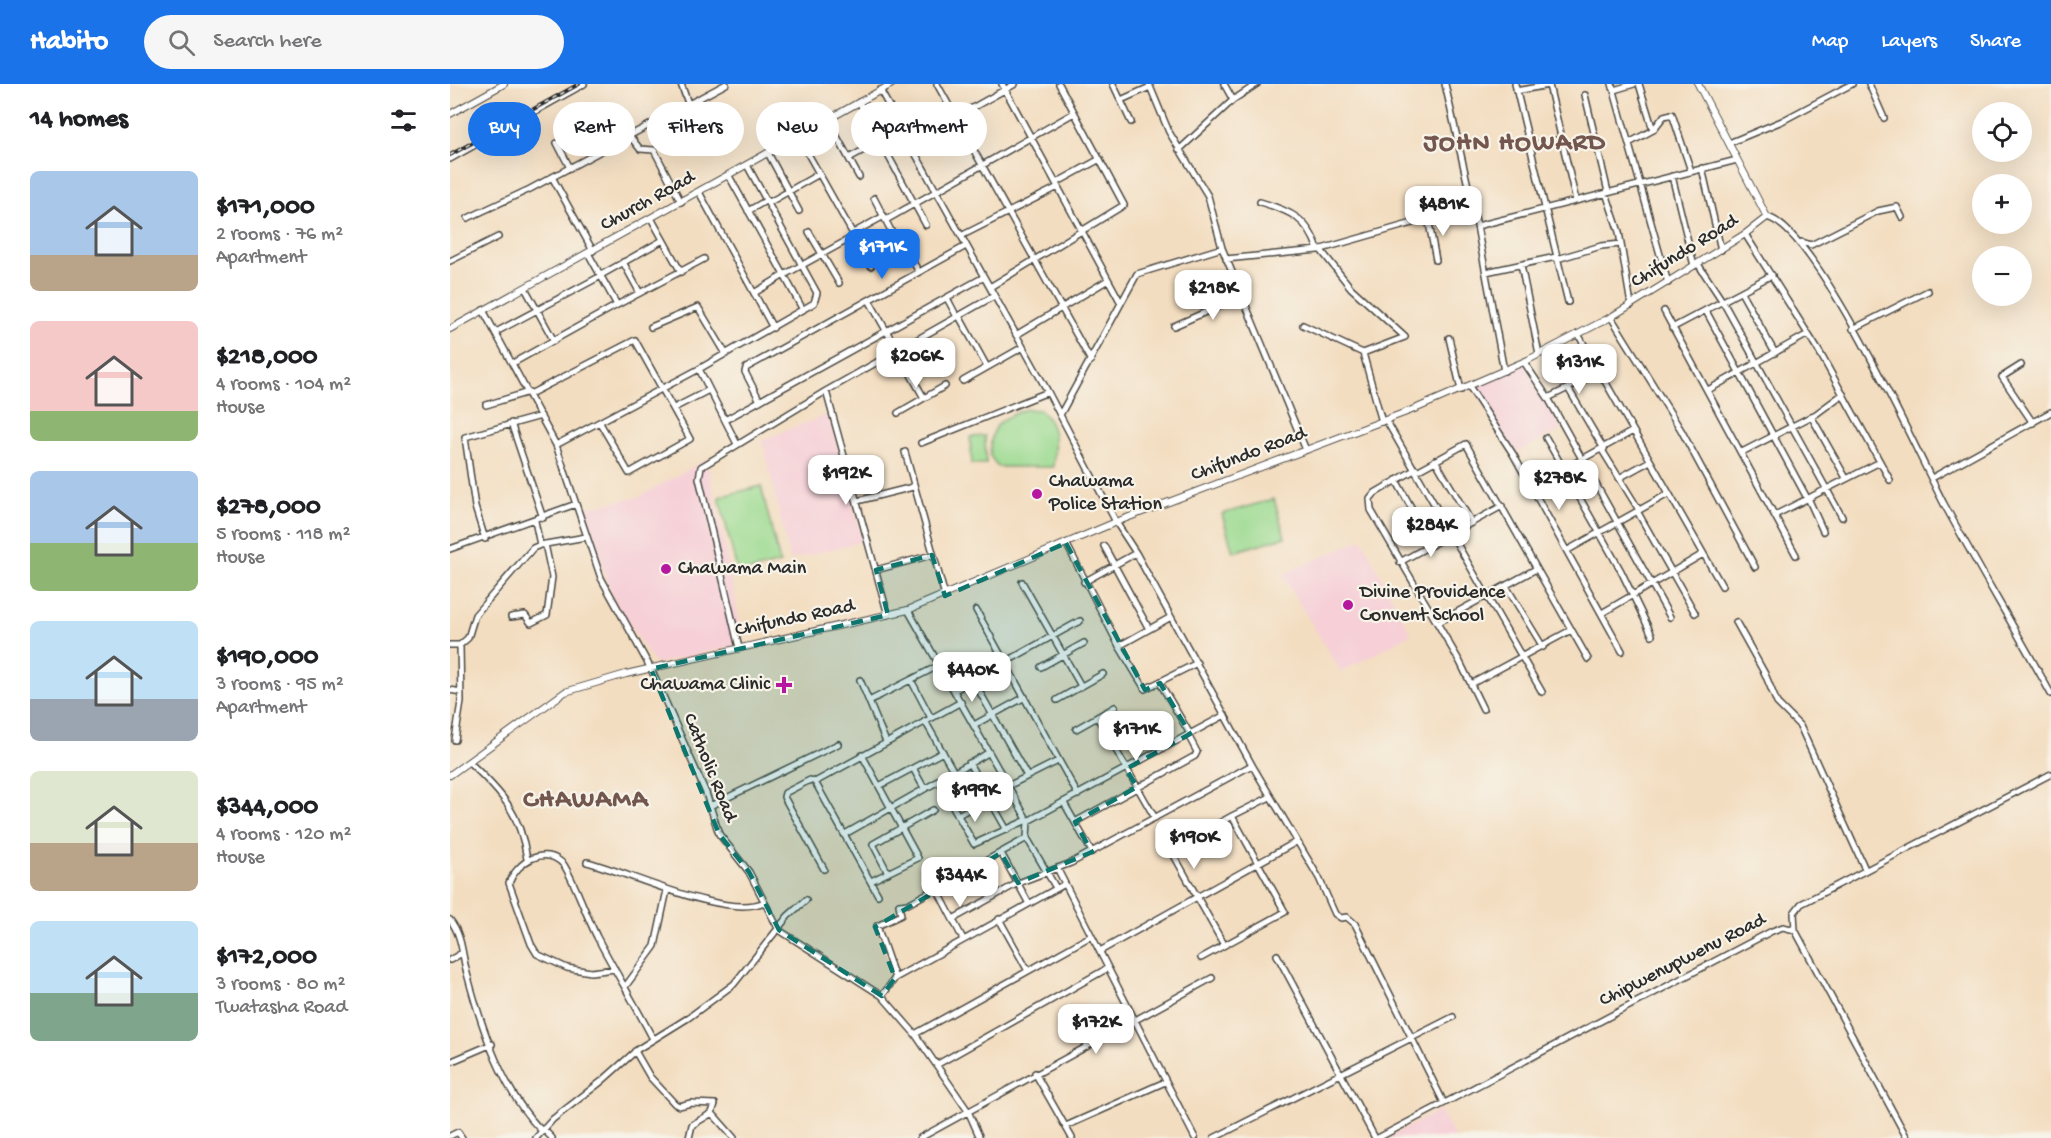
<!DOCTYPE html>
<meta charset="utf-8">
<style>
:root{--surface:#fff;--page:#f6f6f6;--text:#202124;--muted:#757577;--accent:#1a73e8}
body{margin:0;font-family:"Gochi Hand",sans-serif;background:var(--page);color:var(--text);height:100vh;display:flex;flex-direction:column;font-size:22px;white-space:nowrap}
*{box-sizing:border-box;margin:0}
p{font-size:20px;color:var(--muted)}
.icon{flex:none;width:33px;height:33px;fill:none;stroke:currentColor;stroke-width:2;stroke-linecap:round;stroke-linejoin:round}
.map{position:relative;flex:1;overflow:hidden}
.panel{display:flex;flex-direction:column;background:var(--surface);width:450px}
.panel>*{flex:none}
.banner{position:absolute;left:18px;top:18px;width:570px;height:54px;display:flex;gap:12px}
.buttons{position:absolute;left:1522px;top:18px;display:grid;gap:12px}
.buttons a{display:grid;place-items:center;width:60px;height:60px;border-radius:50%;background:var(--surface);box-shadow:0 6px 24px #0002;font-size:30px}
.price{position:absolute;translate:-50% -51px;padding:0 14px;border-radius:12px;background:#fff;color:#222;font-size:20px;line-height:39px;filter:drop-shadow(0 2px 3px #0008)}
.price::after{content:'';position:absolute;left:50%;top:36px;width:18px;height:14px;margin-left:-9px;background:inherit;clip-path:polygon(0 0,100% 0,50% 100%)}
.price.current{background:var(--accent);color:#fff}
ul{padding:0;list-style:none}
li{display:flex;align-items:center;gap:18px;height:150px;padding:0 30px}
li span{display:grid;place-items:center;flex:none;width:168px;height:120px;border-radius:9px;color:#555}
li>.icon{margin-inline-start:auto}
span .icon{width:72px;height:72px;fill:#fffc;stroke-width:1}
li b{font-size:26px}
h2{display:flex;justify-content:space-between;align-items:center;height:72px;padding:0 30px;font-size:26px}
.chip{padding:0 21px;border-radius:27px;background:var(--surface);box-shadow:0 6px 24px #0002;font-size:21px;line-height:54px}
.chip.current{background:var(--accent);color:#fff}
header{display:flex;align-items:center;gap:36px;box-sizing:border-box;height:84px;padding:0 30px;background:var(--accent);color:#fff}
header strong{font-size:28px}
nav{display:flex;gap:33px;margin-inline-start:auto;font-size:21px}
.search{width:420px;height:54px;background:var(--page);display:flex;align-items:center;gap:15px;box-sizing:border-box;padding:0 21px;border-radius:33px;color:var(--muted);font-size:22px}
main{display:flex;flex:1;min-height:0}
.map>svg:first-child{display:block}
</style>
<header>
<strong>Habito</strong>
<div class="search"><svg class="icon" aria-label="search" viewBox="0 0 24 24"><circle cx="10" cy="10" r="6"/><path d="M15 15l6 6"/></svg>Search here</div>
<nav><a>Map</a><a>Layers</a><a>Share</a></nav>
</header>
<main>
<section class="panel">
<h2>14 homes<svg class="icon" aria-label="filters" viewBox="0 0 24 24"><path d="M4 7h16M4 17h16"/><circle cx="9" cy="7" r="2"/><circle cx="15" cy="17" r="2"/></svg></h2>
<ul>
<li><span style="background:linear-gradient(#a9c7e8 70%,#b9a48a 0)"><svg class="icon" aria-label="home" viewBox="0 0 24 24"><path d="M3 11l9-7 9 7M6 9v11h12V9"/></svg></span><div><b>$171,000</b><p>2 rooms · 76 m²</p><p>Apartment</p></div></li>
<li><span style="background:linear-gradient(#f6c9c9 75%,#8fb573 0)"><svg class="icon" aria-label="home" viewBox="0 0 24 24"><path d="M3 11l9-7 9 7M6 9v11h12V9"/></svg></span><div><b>$218,000</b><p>4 rooms · 104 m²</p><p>House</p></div></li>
<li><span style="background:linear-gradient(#a9c7e8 60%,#8fb573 0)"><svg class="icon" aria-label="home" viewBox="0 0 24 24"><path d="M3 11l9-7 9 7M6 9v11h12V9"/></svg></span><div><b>$278,000</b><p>5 rooms · 118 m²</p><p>House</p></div></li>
<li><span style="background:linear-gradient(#bfe0f5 65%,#9aa5b1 0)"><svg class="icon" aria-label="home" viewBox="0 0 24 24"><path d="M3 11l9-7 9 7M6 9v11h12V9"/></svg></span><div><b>$190,000</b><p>3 rooms · 95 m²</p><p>Apartment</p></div></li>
<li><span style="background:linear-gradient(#dfe7d0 60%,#b9a48a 0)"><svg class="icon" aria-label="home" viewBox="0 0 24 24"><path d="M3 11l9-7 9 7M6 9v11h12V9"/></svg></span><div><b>$344,000</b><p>4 rooms · 120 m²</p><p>House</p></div></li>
<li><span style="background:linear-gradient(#bfe0f5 60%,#7fa58c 0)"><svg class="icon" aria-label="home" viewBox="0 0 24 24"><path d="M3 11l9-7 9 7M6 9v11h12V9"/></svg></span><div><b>$172,000</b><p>3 rooms · 80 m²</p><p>Twatasha Road</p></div></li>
</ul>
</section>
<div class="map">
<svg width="1601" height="1054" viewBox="0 0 1601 1054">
<rect width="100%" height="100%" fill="#f7f3e8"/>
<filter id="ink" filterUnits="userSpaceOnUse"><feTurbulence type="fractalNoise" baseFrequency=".0167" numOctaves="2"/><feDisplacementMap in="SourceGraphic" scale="12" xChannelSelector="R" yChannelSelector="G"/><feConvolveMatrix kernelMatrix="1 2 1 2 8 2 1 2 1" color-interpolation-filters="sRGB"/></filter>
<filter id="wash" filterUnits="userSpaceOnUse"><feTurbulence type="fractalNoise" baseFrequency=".008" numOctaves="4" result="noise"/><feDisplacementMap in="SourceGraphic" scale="24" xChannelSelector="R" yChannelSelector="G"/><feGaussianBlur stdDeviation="1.35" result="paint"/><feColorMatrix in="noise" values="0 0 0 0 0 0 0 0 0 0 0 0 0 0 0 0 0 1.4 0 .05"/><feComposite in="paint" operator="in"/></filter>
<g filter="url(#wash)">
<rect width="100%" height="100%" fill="#f3ddc0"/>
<!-- built -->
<path fill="#f6cfd7" d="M1076,277L1112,345L1064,370L1023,302Z
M379,330L413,457L340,476L312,356Z
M257,375L293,554L284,556L285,562L205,580L164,517L133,424L189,413Z
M912,455L961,550L891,588L832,491Z
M990,1026L1005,1054H937Z"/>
<!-- green -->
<path fill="#9bda90" stroke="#63825e" stroke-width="1.5" d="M576,325L590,326C608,342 605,360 603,383H548L540,372C540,341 548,336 576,325Z
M535,352L536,380H522L520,353Z
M311,402L330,479L288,490L269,413Z
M824,415L835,453L783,468L772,430Z"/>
</g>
<g filter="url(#ink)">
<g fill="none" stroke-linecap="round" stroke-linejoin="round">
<defs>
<path id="minor" d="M231,0L238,19
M487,0L641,277
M552,0L671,219
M663,0L681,38
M699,0L719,48L758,112L772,164L856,366
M995,0L1027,142L1054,287
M1065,0L1118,218
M1162,0L1218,199
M1189,0L1203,46
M1419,0L1434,34
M430,6L598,308L666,438L686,469L802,681L869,794L885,830L891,834L897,833L905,840L994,1019
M1164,6L1184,0
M1066,7L1099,1L1126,117
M1135,11L1158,108
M671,16L700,3
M783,16L807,0
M409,18L476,141
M378,36L409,93
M179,51L190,65L204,66L231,118
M348,52L421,182
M107,59L120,84
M460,59L565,0
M1179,59L1203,46L1214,32L1222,30L1241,87
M1279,59L1332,37L1402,0
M1079,62L1112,55
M729,66L783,16L774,0
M318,69L349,127
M399,74L452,45
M0,75L134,0
M1252,84L1271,166
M279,92L334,191L405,152
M1222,92L1244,182
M102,93L143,167
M606,99L650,75
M249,108L323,244
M1156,109L1169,148L1181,221
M424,114L450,164L457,168L469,188
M810,118C840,127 858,134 868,166
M318,119L369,90
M298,127L317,116
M1317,133C1367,145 1467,369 1494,420C1529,484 1566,546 1601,610
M18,134L80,105L276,0
M201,134L231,188
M978,134L986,176
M436,136L624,29
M1027,142L1287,76
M359,148L389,199
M403,149L434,132
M1295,150L1370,269L1440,396
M511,152L608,103
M1352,158L1361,161L1428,127L1447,123L1452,133
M870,165L901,204L955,253L913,269
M776,175L868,166L1022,122
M1107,175L1151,162L1171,160
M0,177L48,153
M173,178L190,209
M1248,180L1273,218L1392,433
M1071,181L1089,270
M1036,188L1106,173
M151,191L213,156
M540,203L674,121L609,0
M75,204L104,257
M1291,208L1325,269
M304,209L334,191L353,226
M497,214L507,233
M419,216L474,314
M167,221L254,175
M33,226L106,361L151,494L201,585L256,709L269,750L299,788L329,846L432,912L465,950L518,1027L530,1054
M1214,227L1346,471
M1256,227L1357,414
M509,232L537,283
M1161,233L1231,346L1305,483
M853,241L913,269L932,338
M724,242L792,212
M201,243L248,223L276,270
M1222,244L1322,191
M1403,245L1478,207
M46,248L151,192
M1128,250L1272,502
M566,251L658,196
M999,254L1011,306
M1074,278L1098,314L1220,533
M63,279L167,221L138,169
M1571,281L1552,293L1583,339
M249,285L287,360
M457,286L484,273
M513,297L573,263
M1019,302L1063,370L1172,567
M1118,304L1154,365
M1258,306L1358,250
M376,307L438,531
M80,310L185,256L240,355L179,389L150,339
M1098,314L1150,288
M310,317L295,288L296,284L516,162
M36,321L79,308
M224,324L259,306
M448,329L495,302
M610,331L687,190L772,164
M1361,332L1396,394
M275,336L534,193
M936,336L1092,608
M61,339L93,434
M1096,354L1171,487L1202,551
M471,359L598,308
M106,361L249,285L364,219L367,209L297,81
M1152,366L1189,426
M455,368L495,512
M1292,368L1366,330L1393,310
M985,376L1022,439
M966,385L925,409L920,415L921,426L1010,578L1033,625
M967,387L1016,360L1138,575
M1169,394L1200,377
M1482,394L1601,328
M946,396L982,461
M1082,403L1183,347
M1358,414L1373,447
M407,417L463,403
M1187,427L1245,529
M1325,431L1430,378
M85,437L90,461
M35,455L25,423L15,353L91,332
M616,459L669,562L721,533
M654,462L699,545
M0,465L126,420
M1118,466L1218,410
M950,478L1052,422
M426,486L482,471
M572,498L631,602
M634,498L686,469
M1056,502L1093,563
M458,526L578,737L775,631
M526,526L628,711
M1152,529L1253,470
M61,533L75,531L81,539L97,531L102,493L95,460
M1286,538L1315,590L1327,619L1350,642L1415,785
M987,539L1086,485
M0,561H10L18,554L25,531L83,464L90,461L136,453
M669,562L695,605L747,579
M289,564L249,394L251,383L376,307L544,212
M591,583L634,559
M410,596L436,658
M461,596L481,634
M523,596L577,692
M710,599L740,650
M1021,600L1121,546
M0,606L11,608
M505,606L630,537
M607,616L653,590
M419,617L490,581
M647,633L705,734
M475,637L504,688
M524,641L575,613
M626,645L665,623
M5,656L11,618L10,561
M412,671L468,774L421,797
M19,678C52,709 70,728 77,775
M519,679L557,746
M463,684L474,704
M488,696L524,760L577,736
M365,698L511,618
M429,702L493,668
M538,712L608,677
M614,719L642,768
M260,722L388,660
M508,731L539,714
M782,732L820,713
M578,737L577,754L606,804
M625,738L745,672L747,668L738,651
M395,750L538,669
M551,769L578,818
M137,778C178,788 277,836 314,818
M607,784L745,1054
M374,785L334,713L335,709L360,696L365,698L428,811
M438,789L423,760L483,726
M487,805L513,855
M503,835L568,799L621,779L802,681
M549,835L578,887
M0,836C13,852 12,874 18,893C32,945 53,1009 92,1047
M1345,846L1344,829L1351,820L1601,690
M650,867L846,758
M827,871L925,1054
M751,874L835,828L782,732L721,766L774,861
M0,876L12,869
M165,885L141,888L117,884L87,870L81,860L59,799C67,778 95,760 114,781C127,803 135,829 147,853C165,887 185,920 203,955
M445,894L427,842L451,831L449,821L458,820L577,754
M175,903L205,862L217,806
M432,912L445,894L613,801
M465,950L641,852
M185,967L200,993L225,1020L229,1022L241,1019L265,1020L262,1029L284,1054
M0,978L42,960
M488,980L658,884
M585,989L622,1054
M616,1042L715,998
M93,1045L102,1054
M0,1052L8,1048L12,1054
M86,1054L103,1035L152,997L188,965L238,934L284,900L338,832L356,816
M239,1054L242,1041L262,1029
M470,1054L762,894
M764,1054L1003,933
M928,1054L1322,847L1333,843L1345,846L1457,1054"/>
<path id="tertiary" d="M0,30L54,0
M0,245L442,0
M0,691L115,608L176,590L458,526L666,438L967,324L1078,276L1161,233L1295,150L1317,133L1248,0"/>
</defs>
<!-- minor casing -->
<use href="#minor" stroke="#494641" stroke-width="8"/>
<!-- tertiary casing -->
<use href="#tertiary" stroke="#494641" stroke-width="8"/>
<!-- minor -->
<use href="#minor" stroke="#fff" stroke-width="5"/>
<!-- tertiary -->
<use href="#tertiary" stroke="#fff" stroke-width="6"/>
<defs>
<path id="rail" d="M0,71L129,0"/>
</defs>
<!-- rail casing -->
<use href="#rail" stroke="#2b2b2b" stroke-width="4"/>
<!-- rail -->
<use href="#rail" stroke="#f7f3e8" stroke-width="1.5" stroke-dasharray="4.5" stroke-linecap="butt"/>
</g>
</g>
<!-- marked area -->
<path fill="#0f766e" fill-opacity="0.2" stroke="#0f766e" stroke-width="4.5" stroke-dasharray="12 8" stroke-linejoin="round" d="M616,459L695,606L710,599L740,650L676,685L687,703L625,738L642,768L568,799L551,769L425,843L445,894L432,912L329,846L299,788L269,750L201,585L438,531L426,486L482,471L495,512Z"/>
<!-- markers -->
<g fill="#b5179e" stroke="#f7f3e8" stroke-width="2">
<circle cx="587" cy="410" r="6"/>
<circle cx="216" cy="485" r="6"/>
<circle cx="898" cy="521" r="6"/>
<path d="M331 592h6v6h6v6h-6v6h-6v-6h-6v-6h6z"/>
</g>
<g text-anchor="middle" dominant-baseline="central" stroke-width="4.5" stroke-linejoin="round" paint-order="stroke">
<!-- street labels -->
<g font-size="20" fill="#2b2b2b" stroke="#f7f3e8">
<text transform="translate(198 118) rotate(-29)">Church Road</text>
<text transform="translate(1235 168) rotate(-32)">Chifundo Road</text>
<text transform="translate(799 371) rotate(-21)">Chifundo Road</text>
<text transform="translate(345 535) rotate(-12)">Chifundo Road</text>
<text transform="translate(259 684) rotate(68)">Catholic Road</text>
<text transform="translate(1233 877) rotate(-27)">Chipwenupwenu Road</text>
</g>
<!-- poi labels -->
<g font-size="20" fill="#2b2b2b" stroke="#f7f3e8" text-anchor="start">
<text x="599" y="398">Chawama<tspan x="599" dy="23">Police Station</tspan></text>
<text x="228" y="485">Chawama Main</text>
<text x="910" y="509">Divine Providence<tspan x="910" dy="23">Convent School</tspan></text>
<text x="320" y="601" text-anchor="end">Chawama Clinic</text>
</g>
<!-- district labels -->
<g font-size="26" font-weight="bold" letter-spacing="1.5" fill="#73574f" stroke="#f7f3e8">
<text x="1065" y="60">JOHN HOWARD</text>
<text x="136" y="717">CHAWAMA</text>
</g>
</g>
</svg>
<div class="buttons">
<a><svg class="icon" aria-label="locate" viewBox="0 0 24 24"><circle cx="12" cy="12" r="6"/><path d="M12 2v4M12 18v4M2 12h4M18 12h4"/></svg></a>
<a>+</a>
<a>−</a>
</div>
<b class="price" style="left:993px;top:153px">$481K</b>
<b class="price current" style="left:432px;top:196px">$171K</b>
<b class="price" style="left:763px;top:237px">$218K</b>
<b class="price" style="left:466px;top:305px">$206K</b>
<b class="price" style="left:1129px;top:311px">$131K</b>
<b class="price" style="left:396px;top:422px">$192K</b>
<b class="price" style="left:1109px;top:427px">$278K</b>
<b class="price" style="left:981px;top:474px">$284K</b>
<b class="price" style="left:522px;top:619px">$440K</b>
<b class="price" style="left:686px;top:678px">$171K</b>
<b class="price" style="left:525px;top:739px">$199K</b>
<b class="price" style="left:744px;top:786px">$190K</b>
<b class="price" style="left:510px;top:824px">$344K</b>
<b class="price" style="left:646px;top:971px">$172K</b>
<div class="banner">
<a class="chip current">Buy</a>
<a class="chip">Rent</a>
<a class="chip">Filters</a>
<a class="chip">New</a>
<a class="chip">Apartment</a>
</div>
</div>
</main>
